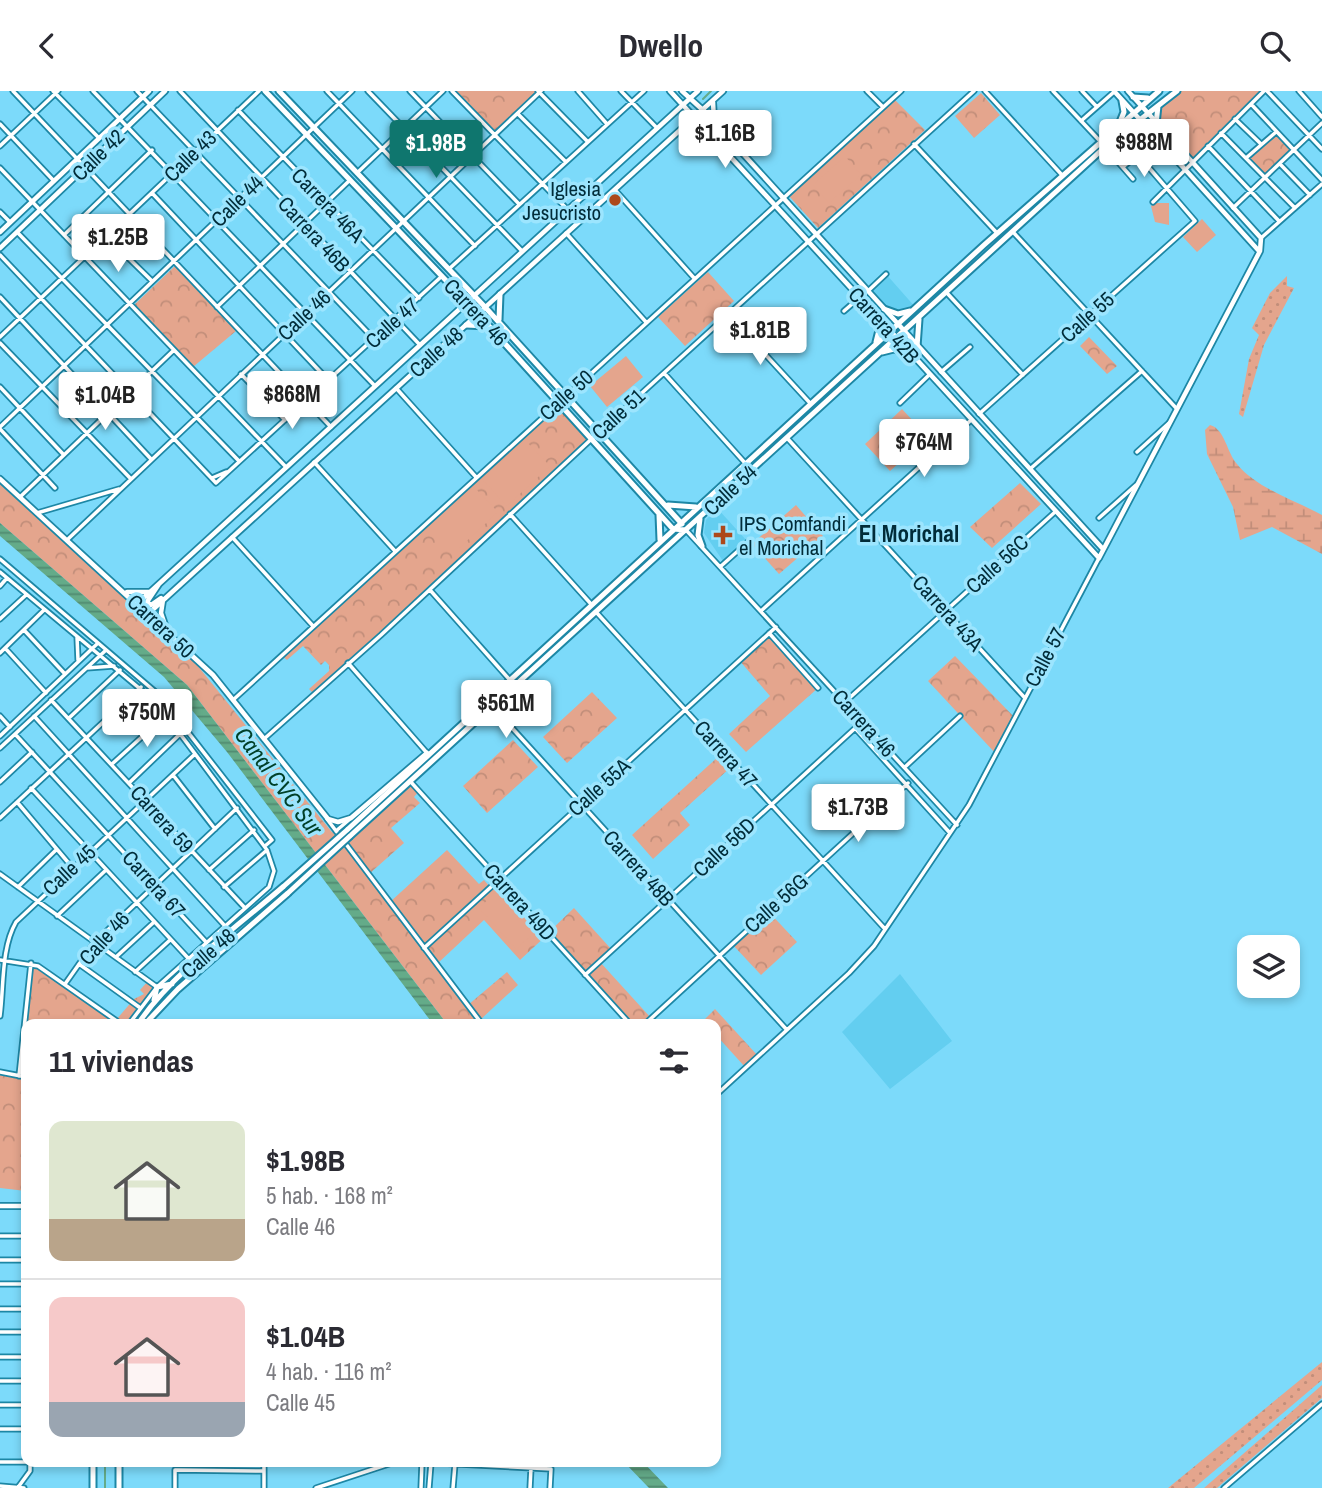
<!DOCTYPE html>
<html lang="es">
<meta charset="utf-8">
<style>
:root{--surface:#fff;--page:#f7f7f7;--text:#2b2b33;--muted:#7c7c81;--line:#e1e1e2;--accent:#0f766e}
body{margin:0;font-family:"Archivo Narrow",sans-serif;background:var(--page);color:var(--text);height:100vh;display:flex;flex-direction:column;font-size:26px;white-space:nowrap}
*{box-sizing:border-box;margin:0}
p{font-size:23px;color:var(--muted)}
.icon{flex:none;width:38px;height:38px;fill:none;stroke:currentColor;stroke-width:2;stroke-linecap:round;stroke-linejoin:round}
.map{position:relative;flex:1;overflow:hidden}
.details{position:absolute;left:21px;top:928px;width:700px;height:448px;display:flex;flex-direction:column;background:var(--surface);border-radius:14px;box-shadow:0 4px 10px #0003}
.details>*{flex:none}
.controls{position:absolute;left:1237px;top:844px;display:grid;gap:14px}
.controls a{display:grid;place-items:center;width:63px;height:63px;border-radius:14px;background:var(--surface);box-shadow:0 4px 10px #0003;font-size:35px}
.price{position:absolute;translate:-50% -60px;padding:0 16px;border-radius:7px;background:#fff;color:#222;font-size:23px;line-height:46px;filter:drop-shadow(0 2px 4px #0008)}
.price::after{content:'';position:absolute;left:50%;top:42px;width:21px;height:16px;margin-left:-10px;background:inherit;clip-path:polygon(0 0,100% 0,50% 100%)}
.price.on{background:var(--accent);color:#fff}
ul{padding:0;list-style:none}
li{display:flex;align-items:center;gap:21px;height:175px;padding:0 28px}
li+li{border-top:2px solid var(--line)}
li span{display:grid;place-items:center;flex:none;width:196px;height:140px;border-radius:14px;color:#555}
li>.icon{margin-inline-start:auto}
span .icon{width:84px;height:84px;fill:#fffc;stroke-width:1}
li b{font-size:30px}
h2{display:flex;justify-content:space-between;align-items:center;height:84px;padding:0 28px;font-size:30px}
header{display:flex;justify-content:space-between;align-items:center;height:91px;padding:0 28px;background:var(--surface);font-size:32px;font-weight:700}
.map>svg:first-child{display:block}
</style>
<header><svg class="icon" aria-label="back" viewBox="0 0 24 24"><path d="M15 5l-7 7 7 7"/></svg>Dwello<svg class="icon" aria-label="search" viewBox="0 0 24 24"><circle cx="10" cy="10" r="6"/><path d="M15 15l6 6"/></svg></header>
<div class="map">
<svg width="1322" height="1397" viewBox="0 0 1322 1397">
<defs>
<pattern id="grass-dots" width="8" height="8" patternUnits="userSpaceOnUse" patternTransform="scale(1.75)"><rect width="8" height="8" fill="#e4a58d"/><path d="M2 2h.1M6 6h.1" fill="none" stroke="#c28e7a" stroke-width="1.8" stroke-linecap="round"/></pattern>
<pattern id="forest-crowns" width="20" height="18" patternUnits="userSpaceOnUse" patternTransform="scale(1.75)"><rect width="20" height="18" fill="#e4a58d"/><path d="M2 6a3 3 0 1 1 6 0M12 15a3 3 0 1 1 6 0" fill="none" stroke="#c28e7a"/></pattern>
<pattern id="wetland-marsh" width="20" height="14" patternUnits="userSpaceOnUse" patternTransform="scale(1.75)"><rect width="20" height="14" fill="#e4a58d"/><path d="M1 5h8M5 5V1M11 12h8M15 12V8" fill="none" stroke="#c28e7a"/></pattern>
<pattern id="water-rules" width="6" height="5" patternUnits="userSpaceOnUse" patternTransform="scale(1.75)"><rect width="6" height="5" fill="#64ab89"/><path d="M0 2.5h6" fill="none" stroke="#508b71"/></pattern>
</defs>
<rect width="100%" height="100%" fill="#7cdafa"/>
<!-- built -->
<path fill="#63cef0" d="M886,183L916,217L908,222L889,221L868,200Z
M717,417L747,450L723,470L704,442L706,429Z
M900,883L952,950L890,998L842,941Z"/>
<!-- grass -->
<path fill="url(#grass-dots)" d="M1287,185V195L1294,197L1264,254L1243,326L1239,323L1249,268L1259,244L1252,237L1270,202Z
M1322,1271V1289L1194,1397H1168Z
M1322,1294V1307L1217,1397H1204Z"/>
<!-- forest -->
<path fill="url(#forest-crowns)" d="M452,0H538L540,1L495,43Z
M1177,0H1264L1191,71L1155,28L1156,20Z
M981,2L1000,24L974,47L955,25Z
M894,8L925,39L818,137L788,104Z
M1276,41L1293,59L1265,86L1246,67Z
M175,175L236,240L193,276L134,214Z
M708,181L734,210L685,255L658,226Z
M1089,246L1117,275L1107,283L1080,255Z
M556,313L590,350L495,441L314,603L309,598L329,580V574L325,570L321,574L303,555L287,569L281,564Z
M902,318L928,346L890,380L865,353Z
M1020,392L1041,413L992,457L970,436Z
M0,393L193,569L331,740L346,754L413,693L419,700L414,706L420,712L391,737L404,752L369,783L390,811L447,759L479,793L484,789L490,796L499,788L548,842L574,817L612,859L600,871L651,927L645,933H630L548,843L520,869L484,829L437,873L468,914L507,881L518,894L480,929L482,933H447L187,594L0,432Z
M796,414L823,445L779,483L752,453Z
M769,542L818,597L746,661L729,643L770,605L739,569Z
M955,565L1015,627L997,664L928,590Z
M592,601L617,627L567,672L543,646Z
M513,649L538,676L487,722L463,695Z
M719,665L730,677L680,722L690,734L653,768L632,744Z
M768,820L797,851L761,884L732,853Z
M31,872L116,929L134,908L144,903L140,899L148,890L157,896L129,933L26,935Z
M715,918L758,965L745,976L716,944V933L703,930Z
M0,981L26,986V1100L0,1097Z"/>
<!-- wetland -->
<path fill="url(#wetland-marsh)" d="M1210,334C1225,338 1227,362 1237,373C1256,397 1296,410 1322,424V463L1272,436L1240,449L1233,416L1207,363L1205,339Z"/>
<!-- garden -->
<path fill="#e4a58d" d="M845,65L861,84L829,112L813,94Z
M1154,112H1169V134L1155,131L1151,115Z
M1202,128L1216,144L1197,161L1183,146Z
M626,265L643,286L607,316L590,295Z
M525,349L550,375L507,415L482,388Z
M474,396L498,421L458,458L434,434Z
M497,800L535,841L516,858L479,817Z"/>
<!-- water -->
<path fill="url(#water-rules)" d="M0,432L187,594L447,933H433L227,661L164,586L0,445Z
M623,1370H642L668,1397H649Z"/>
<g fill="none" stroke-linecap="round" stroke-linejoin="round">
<!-- stream -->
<path stroke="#64ab89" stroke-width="2" d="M703,8L711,0
M105,1397V1370"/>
<defs>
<path id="minor" d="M13,0L331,336
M53,0L99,47
M93,0L375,295
M137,0L374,248
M180,0L420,254
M327,0L475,155
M368,0L522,160
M410,0L519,113
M452,0L568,119
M538,0L588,51
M578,0L607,33
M621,0L657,37
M867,0L883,16
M985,0L1062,84
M1053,0L1100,50
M1082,0L1097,16
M1267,0L1322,58
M1299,0L1322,26
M1251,13L1322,89
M238,19L419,207
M518,23L566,71
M1235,28L1261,53
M1081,30L1114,1
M0,33L54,90
M1221,42L1295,117
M914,53L997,142
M0,55L58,0
M1208,55L1279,130
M1105,56L1133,88
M1246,67L1276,41
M1280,73L1310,104
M1123,76L1157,48
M0,77L286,376
M357,82L443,0
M615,99L694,187
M152,102L328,289
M1153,111L1264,0
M1233,117L1322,32
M0,121L10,131
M17,141L239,370
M1013,141L1177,318
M566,142L646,231
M64,144L152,59
M106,145L152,190
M1261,147L1322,93
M0,164L216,392L442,185
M449,178L644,0
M868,200L886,183
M946,201L1023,284
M0,206L151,368
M217,216L350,89
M844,220L859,207
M728,223L810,312
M0,246L259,0
M0,252L131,388
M941,281L970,256
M664,282L745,372
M241,283L285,329
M0,296L63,363
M396,297L476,386
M900,312L929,284
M979,323L1195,130L1138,64
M0,336L352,0
M0,338L55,397
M787,347L1024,606
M1137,361L1169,332
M314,371L395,460
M1030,378L1142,280
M212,387L226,381
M20,406L174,259
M37,422L119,398
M510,423L591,513
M1099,427L1136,394
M686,439L957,734
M232,446L313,535
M67,449L541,0
M0,468L159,604L272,749L265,755
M720,476L749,450
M0,481L157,612L267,759L274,780L269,796L157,896L129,933
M0,495L7,487
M430,499L509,588
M761,520L970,330
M596,521L885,838
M0,528L26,504
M24,539L65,583
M769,542L818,597
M77,546L78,569
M5,557L46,602
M0,562L44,519
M348,572L427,662
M87,577L114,575
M51,609L245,817
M233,609L901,0
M845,611L1055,421
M492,615L787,939
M0,625L10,636
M34,625L225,835
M69,627L120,579
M855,637L950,742
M15,643L206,851
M0,645L97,553
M264,648L381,544L599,341L974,0
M0,657L105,560
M112,673L166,624
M905,676L960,625
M173,684L215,738
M410,690L630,933
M0,691L32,661
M129,692L180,643
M31,697L188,867
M17,711L72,776
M0,727L141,596
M327,728L482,933
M336,740L350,728
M209,779L254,739
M0,783L157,896
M18,796L56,759
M224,796L267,759
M57,825L106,779
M424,857L776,536
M116,866L153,832
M0,869L38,875L121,933
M79,873L139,916
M135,881L170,849
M585,884L863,630
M65,893L94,852L237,717
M0,925C4,895 1,857 16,831L195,663
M645,933L908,692
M0,981L26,986
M19,985L31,872
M716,1004L849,882L874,855L969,714L1099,467
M0,1145H26
M0,1169H26
M0,1193H26
M0,1218H26
M0,1241H26
M0,1266H26
M0,1290H26
M0,1314H26
M0,1338H26
M399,1370L551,1378L550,1397
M0,1371H30V1380L19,1395
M0,1395L24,1397
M175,1397V1379L264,1380
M264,1397V1370
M316,1397L398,1370
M421,1397L422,1371
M429,1397L431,1372
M453,1397L455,1373
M530,1397L531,1377
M1224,1397L1322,1313"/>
<path id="tertiary" d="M670,0L1099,467L1260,160L1261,147L1128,0
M682,0L705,21L1103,458
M1114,0L1259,160
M713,11L714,30
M685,37H704
M0,141L149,0
M0,157L165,0
M0,388L213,584L328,728L338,731L351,727L427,662
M159,493L147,511L151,514L161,507
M127,501H149
M163,509L161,522L166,537
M137,513L698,0
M148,523L723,0
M0,1115H26"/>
<path id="secondary" d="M265,0L478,223L673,438L686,439
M279,0L485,216L682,433
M1133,6L1148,7
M1120,31L1124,21L1122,10
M1156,33L1158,15
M1132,36L1149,39
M884,218L898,223L910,220
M874,224L879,239L876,251
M499,229L500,203
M466,234L487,235
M917,256L919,228
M882,261L894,258L910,263
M668,414L696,416
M659,424L660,449
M700,428L698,444L702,455
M347,739L984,154L1159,0
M350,745L1105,56L1177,0
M154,909L157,896L172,893
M138,933C171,883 238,835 284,795
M145,933L178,898L288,802
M93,1397V1370
M119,1397V1370"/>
</defs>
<!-- minor casing -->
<use href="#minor" stroke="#1d87a5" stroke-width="7"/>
<!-- tertiary casing -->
<use href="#tertiary" stroke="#1d87a5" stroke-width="8"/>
<!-- secondary casing -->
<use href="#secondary" stroke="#1d87a5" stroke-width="9"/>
<!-- minor -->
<use href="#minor" stroke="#fff" stroke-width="3.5"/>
<!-- tertiary -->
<use href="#tertiary" stroke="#fff" stroke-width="4.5"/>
<!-- secondary -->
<use href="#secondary" stroke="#fff" stroke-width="5"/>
<defs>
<path id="secondary-bridge" d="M284,795L347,739
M288,802L350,745"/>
</defs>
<!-- secondary-bridge casing -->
<use href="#secondary-bridge" stroke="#1d87a5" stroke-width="9" stroke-linecap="butt"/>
<!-- secondary-bridge -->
<use href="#secondary-bridge" stroke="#fff" stroke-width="5"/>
</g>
<!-- markers -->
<g fill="#ad481a" stroke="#9ce5fe" stroke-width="2.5">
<circle cx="615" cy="109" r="7"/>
<path d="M719.5 433.5h7v7h7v7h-7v7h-7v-7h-7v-7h7z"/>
</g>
<g text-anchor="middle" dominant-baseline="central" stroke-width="7" stroke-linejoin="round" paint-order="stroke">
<!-- street labels -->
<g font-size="21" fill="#012c39" stroke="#9ce5fe">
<text transform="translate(98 64) rotate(-44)">Calle 42</text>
<text transform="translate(190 65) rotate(-44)">Calle 43</text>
<text transform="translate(237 110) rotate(-44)">Calle 44</text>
<text transform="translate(328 114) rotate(46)">Carrera 46A</text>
<text transform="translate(314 143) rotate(47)">Carrera 46B</text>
<text transform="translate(476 221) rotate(47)">Carrera 46</text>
<text transform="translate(304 224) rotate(-43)">Calle 46</text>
<text transform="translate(1087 226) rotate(-42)">Calle 55</text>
<text transform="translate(392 232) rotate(-42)">Calle 47</text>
<text transform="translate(884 234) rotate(48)">Carrera 42B</text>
<text transform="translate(436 261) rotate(-42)">Calle 48</text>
<text transform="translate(566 304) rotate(-42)">Calle 50</text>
<text transform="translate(618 323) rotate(-43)">Calle 51</text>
<text transform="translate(730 399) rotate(-43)">Calle 54</text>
<text transform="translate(997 473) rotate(-42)">Calle 56C</text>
<text transform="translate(948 522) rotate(48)">Carrera 43A</text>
<text transform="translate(161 535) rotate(43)">Carrera 50</text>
<text transform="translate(1045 566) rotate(-62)">Calle 57</text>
<text transform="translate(864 632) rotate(48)">Carrera 46</text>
<text transform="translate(726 663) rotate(48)">Carrera 47</text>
<text transform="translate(599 696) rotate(-42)">Calle 55A</text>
<text transform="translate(162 728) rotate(48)">Carrera 59</text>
<text transform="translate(724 756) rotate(-43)">Calle 56D</text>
<text transform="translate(639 777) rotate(48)">Carrera 48B</text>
<text transform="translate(69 779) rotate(-43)">Calle 45</text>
<text transform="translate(154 793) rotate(48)">Carrera 67</text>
<text transform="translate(520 811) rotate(48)">Carrera 49D</text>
<text transform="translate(776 812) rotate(-42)">Calle 56G</text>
<text transform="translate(104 847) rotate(-48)">Calle 46</text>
<text transform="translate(208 862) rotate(-41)">Calle 48</text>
</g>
<!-- poi labels -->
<g font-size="21" fill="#012c39" stroke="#9ce5fe" text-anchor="end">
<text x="601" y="97">Iglesia<tspan x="601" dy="24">Jesucristo</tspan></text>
<text x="739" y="432" text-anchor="start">IPS Comfandi<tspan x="739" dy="24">el Morichal</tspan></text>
</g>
<!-- neighbourhood labels -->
<g font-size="23" font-weight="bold" fill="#012c39" stroke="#9ce5fe">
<text x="909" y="442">El Morichal</text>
</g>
<!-- water labels -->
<g font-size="23" font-style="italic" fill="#014029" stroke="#9ce5fe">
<text transform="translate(279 690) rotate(53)">Canal CVC Sur</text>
</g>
</g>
</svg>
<div class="controls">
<a><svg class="icon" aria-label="layers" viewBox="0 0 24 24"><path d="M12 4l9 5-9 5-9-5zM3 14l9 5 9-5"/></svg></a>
</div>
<b class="price" style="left:725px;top:79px">$1.16B</b>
<b class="price" style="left:1144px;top:88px">$988M</b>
<b class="price on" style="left:436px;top:89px">$1.98B</b>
<b class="price" style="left:118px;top:183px">$1.25B</b>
<b class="price" style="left:760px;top:276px">$1.81B</b>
<b class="price" style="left:292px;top:340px">$868M</b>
<b class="price" style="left:105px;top:341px">$1.04B</b>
<b class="price" style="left:924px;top:388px">$764M</b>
<b class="price" style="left:506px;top:649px">$561M</b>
<b class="price" style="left:147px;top:658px">$750M</b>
<b class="price" style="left:858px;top:753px">$1.73B</b>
<section class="details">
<h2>11 viviendas<svg class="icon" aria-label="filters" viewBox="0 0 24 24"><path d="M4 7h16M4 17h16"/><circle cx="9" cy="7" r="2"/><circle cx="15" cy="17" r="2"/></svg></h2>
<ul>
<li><span style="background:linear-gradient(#dfe7d0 70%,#b9a48a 0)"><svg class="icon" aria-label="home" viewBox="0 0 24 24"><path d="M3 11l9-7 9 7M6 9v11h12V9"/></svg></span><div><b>$1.98B</b><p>5 hab. · 168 m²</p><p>Calle 46</p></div></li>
<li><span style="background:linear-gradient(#f6c9c9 75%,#9aa5b1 0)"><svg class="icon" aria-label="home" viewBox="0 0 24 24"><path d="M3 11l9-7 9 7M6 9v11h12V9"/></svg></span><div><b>$1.04B</b><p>4 hab. · 116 m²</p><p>Calle 45</p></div></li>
</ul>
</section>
</div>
